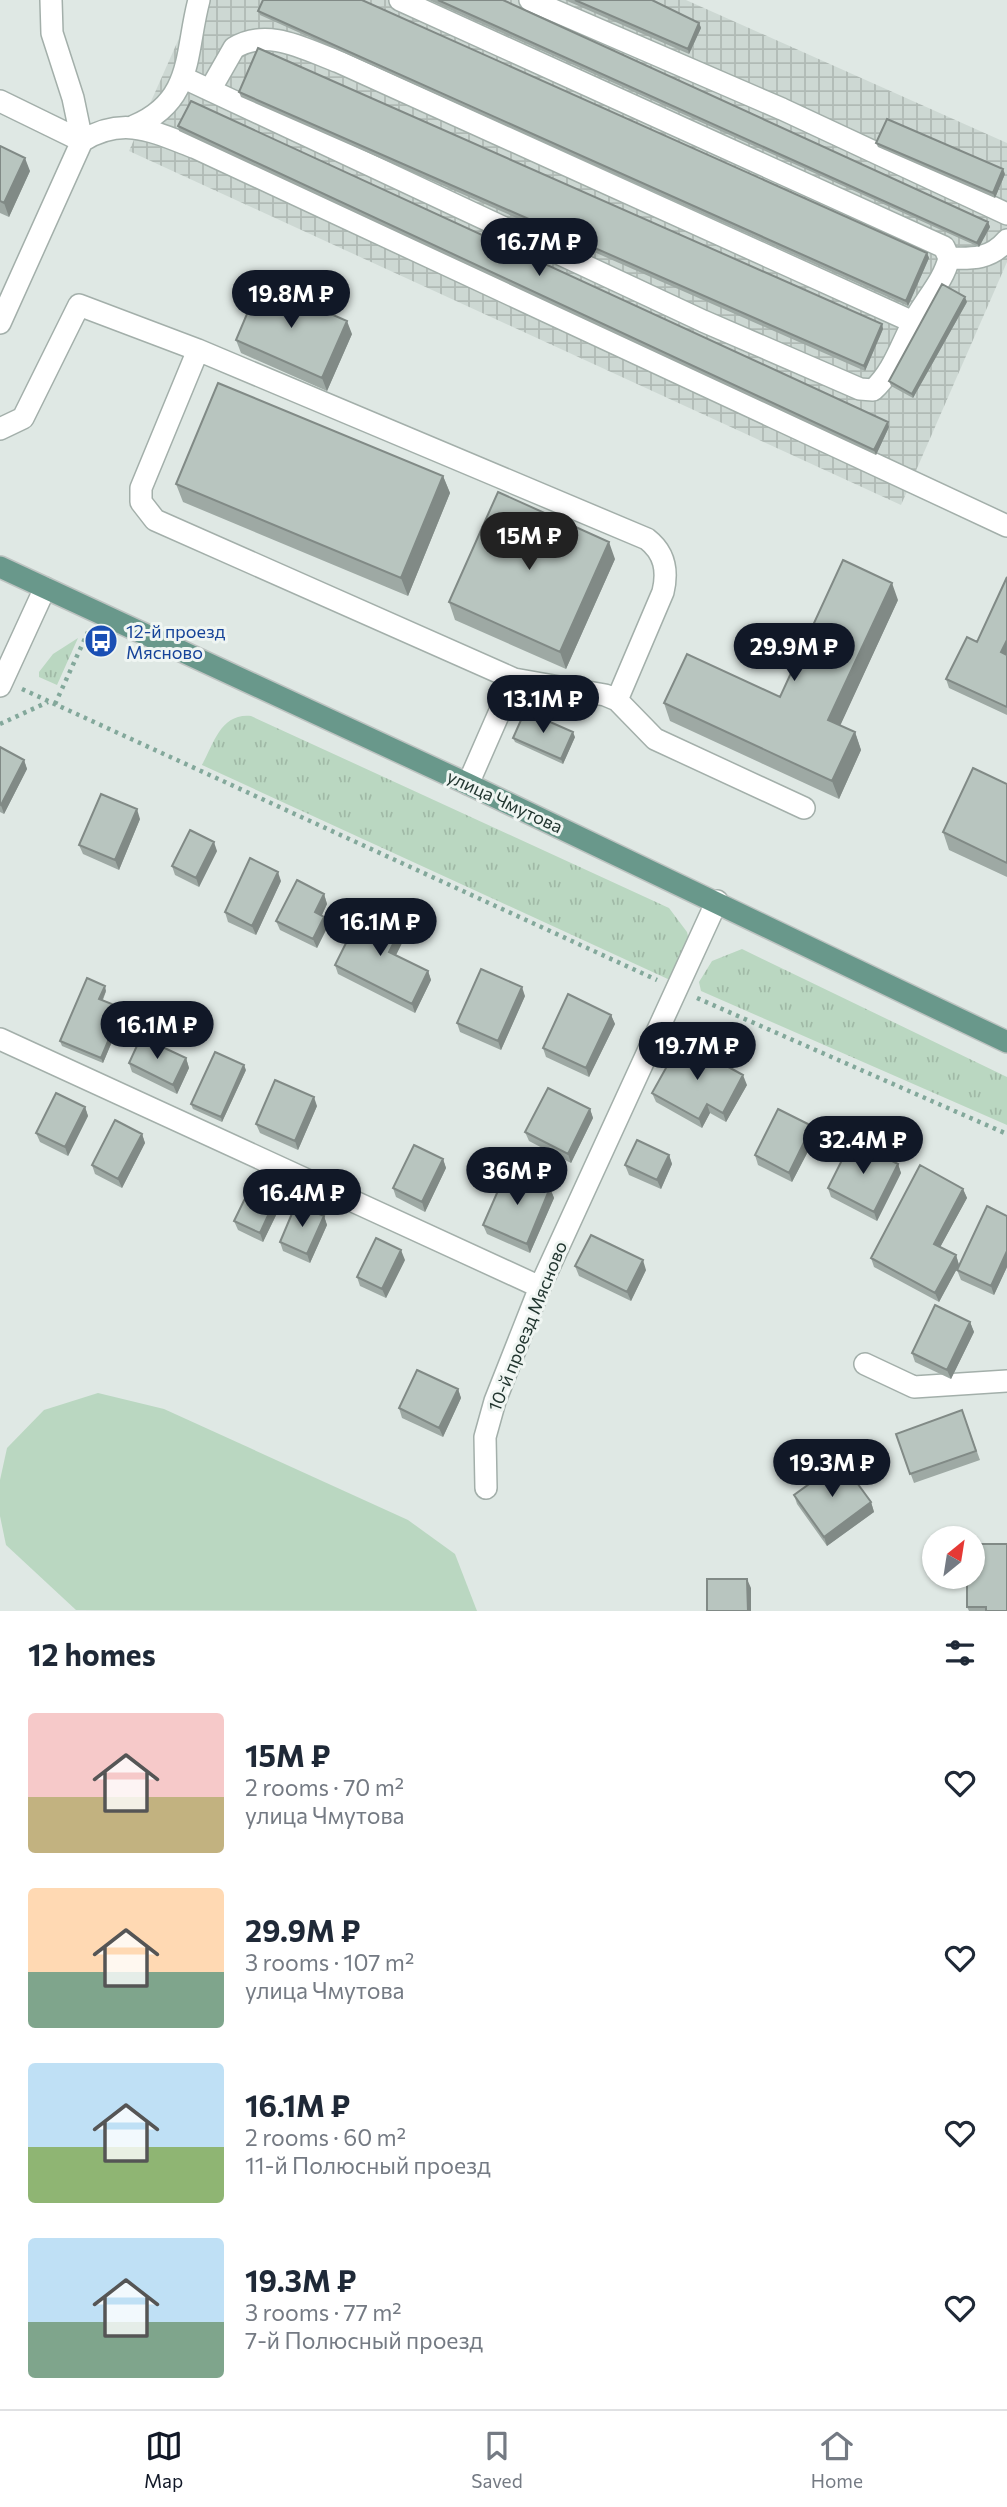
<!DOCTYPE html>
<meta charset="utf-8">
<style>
:root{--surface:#fff;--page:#f6f6f7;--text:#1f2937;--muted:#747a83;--line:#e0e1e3;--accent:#111827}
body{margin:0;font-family:Commissioner,sans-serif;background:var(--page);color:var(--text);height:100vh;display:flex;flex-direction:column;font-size:26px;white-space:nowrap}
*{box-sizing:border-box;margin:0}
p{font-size:23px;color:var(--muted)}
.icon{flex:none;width:38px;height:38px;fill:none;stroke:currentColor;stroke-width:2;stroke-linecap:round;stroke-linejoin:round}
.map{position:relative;height:1611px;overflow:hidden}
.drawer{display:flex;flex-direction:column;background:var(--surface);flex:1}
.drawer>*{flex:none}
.needle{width:46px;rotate:30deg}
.tools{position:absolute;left:922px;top:1526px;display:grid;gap:14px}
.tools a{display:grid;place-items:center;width:63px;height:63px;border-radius:50%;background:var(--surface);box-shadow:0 2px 5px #0004;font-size:35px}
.price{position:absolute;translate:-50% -60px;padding:0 16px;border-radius:24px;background:var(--accent);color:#fff;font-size:23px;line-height:46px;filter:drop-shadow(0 2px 4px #0008)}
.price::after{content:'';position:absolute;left:50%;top:42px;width:21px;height:16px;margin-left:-10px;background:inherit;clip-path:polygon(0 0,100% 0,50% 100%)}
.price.selected{background:#222;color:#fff}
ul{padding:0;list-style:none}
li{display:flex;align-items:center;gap:21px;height:175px;padding:0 28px}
li span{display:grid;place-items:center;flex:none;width:196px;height:140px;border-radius:7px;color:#555}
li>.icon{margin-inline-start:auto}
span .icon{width:84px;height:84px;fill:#fffc;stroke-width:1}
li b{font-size:30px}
h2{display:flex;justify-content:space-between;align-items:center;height:84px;padding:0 28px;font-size:30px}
.tab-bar{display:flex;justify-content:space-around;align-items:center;height:98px;border-top:2px solid var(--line);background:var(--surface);font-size:19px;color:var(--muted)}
.tab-bar a{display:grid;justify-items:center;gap:4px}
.tab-bar .selected{color:var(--accent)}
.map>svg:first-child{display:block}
</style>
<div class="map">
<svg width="1007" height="1611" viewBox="0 0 1007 1611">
<defs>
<pattern id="industrial-grid" width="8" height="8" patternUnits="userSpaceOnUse" patternTransform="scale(1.75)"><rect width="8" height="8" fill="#cdd8d3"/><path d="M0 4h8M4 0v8" fill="none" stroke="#b0bab5"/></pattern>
<pattern id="grass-tufts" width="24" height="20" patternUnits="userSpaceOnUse" patternTransform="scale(1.75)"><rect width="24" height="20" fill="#bad7c1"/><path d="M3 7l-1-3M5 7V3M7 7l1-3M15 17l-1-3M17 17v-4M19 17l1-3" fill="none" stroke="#a0b9a6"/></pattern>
</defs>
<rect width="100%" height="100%" fill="#dfe8e4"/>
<!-- industrial -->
<path fill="url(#industrial-grid)" d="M196,0H686L1007,143V262L901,505L129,151Z"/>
<!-- grass -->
<path fill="url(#grass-tufts)" d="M78,638L57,685L39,677V672L53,654Z
M251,716L669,908L687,932L690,945L670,980L202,765C214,743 221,713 251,716Z
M742,949L1007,1077V1125L701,991L699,982L712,961Z"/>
<!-- pitch -->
<path fill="#bad7c1" d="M98,1393L164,1409L408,1520L455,1554L477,1611L76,1610L6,1545L0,1516V1480L7,1448L44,1410Z"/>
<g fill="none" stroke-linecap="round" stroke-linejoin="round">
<defs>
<path id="minor" d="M51,0L52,33L73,98L82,141
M530,0L782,109L1007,214
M184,78L703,321L860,389L873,390C894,371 901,344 915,319C926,299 944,280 949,258L944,247L400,0
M210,90L234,48C268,27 306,50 339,62L913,322
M0,101L82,141
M134,126C194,101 185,52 199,0
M949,258C973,259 991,259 1007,240
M0,323L82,141C124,115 154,132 196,148L1007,526
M198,350L647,539C665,553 668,571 663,592L617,700
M0,429L23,418L79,305L198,350L141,488V502L155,520L514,679L605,695L617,700L655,739L804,808
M0,686L45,588
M468,784L514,679
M0,1039L540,1287
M865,1364L914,1387L1007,1381
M486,1488L485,1437L495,1401L540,1287L717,901"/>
<path id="major" d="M0,567L468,784L1007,1042"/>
</defs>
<!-- minor casing -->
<use href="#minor" stroke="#a3afaa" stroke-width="24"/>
<!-- major casing -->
<use href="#major" stroke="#bdc3c1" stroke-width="24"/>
<!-- path -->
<path stroke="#83a89b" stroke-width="4.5" stroke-dasharray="3.5 5" stroke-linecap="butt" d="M22,689L657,980
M55,704L88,632
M0,724L48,702
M697,998L1007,1134"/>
<!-- minor -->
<use href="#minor" stroke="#fff" stroke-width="21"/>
<!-- major -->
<use href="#major" stroke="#69988b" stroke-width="21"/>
</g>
<!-- wall -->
<path fill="#9ea9a4" d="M429,0H503L988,222L990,227L979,247Z
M565,0H652L699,23L701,28L689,54Z
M258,11L927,253L929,258L908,306L260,15Z
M239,92L882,324L883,329L865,371L241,97Z
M178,126L889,427L876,455L179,131Z
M876,143L1005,174L995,198L878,147Z
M0,146L30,171L9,217L0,213Z
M967,302L913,398L891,386L889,381Z
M352,334L327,391L241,353L236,340Z
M443,476L450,493L408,596L183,502L176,484Z
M615,559L566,669L455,620L449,602Z
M1007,577V715L949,688L946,679L977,642Z
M898,600L840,725L855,732L861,750L839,799L670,721L664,703L780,697Z
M575,737L563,764L515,742L513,738Z
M0,747L24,760L27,769L4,814L0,812Z
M1007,784V877L949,850L943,832Z
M140,819L119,870L83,854L79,845Z
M217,851L199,887L175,875L172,866Z
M281,881L256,935L228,922L225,912Z
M324,894L327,904L322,915L328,926L317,948L280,930L276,921Z
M405,937L396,955L428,971L431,980L415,1013L338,974L335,965Z
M106,991L103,1000L122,1008L124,1013L103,1063L62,1046L60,1041Z
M525,996L501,1050L460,1032L457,1023Z
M611,1015L615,1024L589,1077L546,1057L543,1048Z
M186,1058L189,1068L177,1094L132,1072L129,1063Z
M246,1070L222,1122L193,1109L191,1104Z
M747,1085L726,1122L710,1113L702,1128L656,1102L652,1093Z
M317,1106L298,1150L260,1133L256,1124Z
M85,1107L88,1116L68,1156L40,1142L36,1133Z
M590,1109L593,1118L571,1163L529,1141L525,1132Z
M142,1134L145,1143L122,1188L95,1174L92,1165Z
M816,1136L792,1182L758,1165L755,1155Z
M669,1155L672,1164L661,1189L629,1175L625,1165Z
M443,1159L446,1168L425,1212L396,1197L393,1188Z
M898,1164L901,1173L877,1221L831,1197L828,1188Z
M550,1188L554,1198L530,1253L487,1234L483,1225Z
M963,1189L967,1198L940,1247L956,1255L959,1265L939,1302L874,1267L871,1258Z
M276,1198L280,1207L263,1242L238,1230L234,1221Z
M324,1216L327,1225L310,1263L283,1251L280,1242Z
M1007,1216V1267L994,1295L961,1280L957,1270Z
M405,1260L386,1298L360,1286L357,1277Z
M575,1266L646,1270L631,1301L579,1276Z
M970,1322L974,1332L951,1379L915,1362L912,1353Z
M458,1389L461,1398L443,1437L402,1418L399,1408Z
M962,1410L980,1460L914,1483L896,1434Z
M794,1495L871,1502L874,1512L827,1546L797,1504Z
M1007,1544V1611H969L967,1607Z"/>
<!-- shaded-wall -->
<path fill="#818a86" d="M699,23L701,28L689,54L688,49Z
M25,158L30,171L9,217L4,203Z
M1003,169L1005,174L995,198L993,193Z
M988,222L990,227L979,247L977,243Z
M927,253L929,258L908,306L906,301Z
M965,297L967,302L913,398L912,394Z
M347,321L352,334L327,391L322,378Z
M882,324L883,329L865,371L864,366Z
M888,422L889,427L876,455L874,450Z
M443,476L450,493L408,596L401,578Z
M609,542L615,559L566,669L560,652Z
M892,583L898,600L835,737L828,720Z
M1007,640V656L1001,652Z
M573,732L575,737L563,764L561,759Z
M855,732L861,750L839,799L832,781Z
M24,760L27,769L4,814L1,805Z
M137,809L140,819L119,870L115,860Z
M214,842L217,851L199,887L196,878Z
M278,872L281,881L256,935L252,926Z
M324,894L327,904L319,921L315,912Z
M324,917L328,926L317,948L313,939Z
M401,928L405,937L393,961L389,952Z
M428,971L431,980L415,1013L412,1004Z
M105,986L106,991L101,1003L99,999Z
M522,987L525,996L501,1050L498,1041Z
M122,1008L124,1013L103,1063L101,1058Z
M611,1015L615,1024L589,1077L586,1068Z
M186,1058L189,1068L177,1094L173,1085Z
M244,1065L246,1070L222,1122L221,1117Z
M743,1075L747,1085L726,1122L723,1113Z
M314,1097L317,1106L298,1150L295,1141Z
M707,1104L710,1113L702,1128L699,1119Z
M85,1107L88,1116L68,1156L65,1147Z
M590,1109L593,1118L571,1163L568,1154Z
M812,1126L816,1136L792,1182L789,1173Z
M142,1134L145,1143L122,1188L118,1179Z
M669,1155L672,1164L661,1189L657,1180Z
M443,1159L446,1168L425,1212L422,1202Z
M898,1164L901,1173L877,1221L874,1212Z
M550,1188L554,1198L530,1253L527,1244Z
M963,1189L967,1198L937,1253L934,1244Z
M276,1198L280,1207L263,1242L260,1233Z
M324,1216L327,1225L310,1263L307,1254Z
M401,1250L405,1260L386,1298L382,1289Z
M1007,1251V1267L994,1295L991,1286Z
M956,1255L959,1265L939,1302L935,1293Z
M643,1260L646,1270L631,1301L627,1292Z
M970,1322L974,1332L951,1379L947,1370Z
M458,1389L461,1398L443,1437L439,1428Z
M871,1502L874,1512L827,1546L824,1537Z
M747,1579L751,1588V1611H748Z"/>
<!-- building -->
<path fill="#b8c5bf" stroke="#818a86" stroke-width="2" d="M263,0H362L927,253L906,301L258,11Z
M438,0H503L988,222L977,243Z
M575,0H652L699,23L688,49Z
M258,48L882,324L864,366L239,92Z
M191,101L888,422L874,450L178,126Z
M887,119L1003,169L993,193L876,143Z
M0,146L25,158L4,203L0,201Z
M260,283L347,321L322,378L236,340Z
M942,284L965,297L912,394L889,381Z
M218,383L443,476L401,578L176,484Z
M498,492L609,542L560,652L449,602Z
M843,560L892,583L828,720L855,732L832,781L664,703L687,654L780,697Z
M1007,577V640L1001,652L1007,655V707L946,679L967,637L977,642Z
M525,711L573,732L561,759L513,738Z
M0,747L24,760L1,805L0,804Z
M973,768L1007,784V863L943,832Z
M101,794L137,809L115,860L79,845Z
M190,830L214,842L196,878L172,866Z
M250,858L278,872L252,926L225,912Z
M297,880L324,894L315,912L324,917L313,939L276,921Z
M363,909L401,928L389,952L428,971L412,1004L335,965Z
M481,969L522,987L498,1041L457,1023Z
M87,978L105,986L99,999L122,1008L101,1058L60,1041Z
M568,994L611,1015L586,1068L543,1048Z
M141,1037L186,1058L173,1085L129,1063Z
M681,1041L743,1075L723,1113L707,1104L699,1119L652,1093Z
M215,1052L244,1065L221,1117L191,1104Z
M275,1080L314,1097L295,1141L256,1124Z
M548,1088L590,1109L568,1154L525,1132Z
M56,1093L85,1107L65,1147L36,1133Z
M778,1109L812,1126L789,1173L755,1155Z
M115,1120L142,1134L118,1179L92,1165Z
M637,1140L669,1155L657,1180L625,1165Z
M852,1140L898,1164L874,1212L828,1188Z
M414,1145L443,1159L422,1202L393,1188Z
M920,1165L963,1189L934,1244L956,1255L935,1293L871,1258Z
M507,1170L550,1188L527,1244L483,1225Z
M251,1186L276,1198L260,1233L234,1221Z
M296,1204L324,1216L307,1254L280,1242Z
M987,1206L1007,1216V1251L991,1286L957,1270Z
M591,1235L643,1260L627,1292L575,1266Z
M376,1238L401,1250L382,1289L357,1277Z
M935,1305L970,1322L947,1370L912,1353Z
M417,1370L458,1389L439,1428L399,1408Z
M962,1410L976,1451L910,1474L896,1434Z
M841,1461L871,1502L824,1537L794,1495Z
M973,1544H1007V1611H986V1607H967V1577H973Z
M707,1579H747L748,1611H707Z"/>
<!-- icons -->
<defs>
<symbol id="bus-disc" viewBox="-11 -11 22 22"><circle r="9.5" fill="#1a4fb4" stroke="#eff5f2"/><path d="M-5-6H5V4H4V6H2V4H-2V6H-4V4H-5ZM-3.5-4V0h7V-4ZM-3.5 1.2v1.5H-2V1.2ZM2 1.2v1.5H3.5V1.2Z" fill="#fff"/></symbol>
</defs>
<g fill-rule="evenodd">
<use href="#bus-disc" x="82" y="622" width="38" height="38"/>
</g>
<g text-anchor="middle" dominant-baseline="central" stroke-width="6" stroke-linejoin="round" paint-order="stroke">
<!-- transit labels -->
<g font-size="18" fill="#164399" stroke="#eff5f2" text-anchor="start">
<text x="126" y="631">12-й проезд<tspan x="126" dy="21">Мясново</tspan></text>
</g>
<!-- street labels -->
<g font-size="18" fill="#223630" stroke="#eff5f2">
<text transform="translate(505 801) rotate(25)">улица Чмутова</text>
<text transform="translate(527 1326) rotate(-68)">10-й проезд Мясново</text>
</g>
</g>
</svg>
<div class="tools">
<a><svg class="needle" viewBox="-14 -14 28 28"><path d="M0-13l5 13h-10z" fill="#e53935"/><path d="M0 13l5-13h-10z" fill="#747a83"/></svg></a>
</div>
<b class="price" style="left:539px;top:278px">16.7M ₽</b>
<b class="price" style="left:291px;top:330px">19.8M ₽</b>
<b class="price selected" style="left:529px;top:572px">15M ₽</b>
<b class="price" style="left:794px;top:683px">29.9M ₽</b>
<b class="price" style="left:543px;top:735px">13.1M ₽</b>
<b class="price" style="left:380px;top:958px">16.1M ₽</b>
<b class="price" style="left:157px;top:1061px">16.1M ₽</b>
<b class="price" style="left:697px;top:1082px">19.7M ₽</b>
<b class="price" style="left:863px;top:1176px">32.4M ₽</b>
<b class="price" style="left:517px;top:1207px">36M ₽</b>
<b class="price" style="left:302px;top:1229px">16.4M ₽</b>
<b class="price" style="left:832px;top:1499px">19.3M ₽</b>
</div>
<section class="drawer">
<h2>12 homes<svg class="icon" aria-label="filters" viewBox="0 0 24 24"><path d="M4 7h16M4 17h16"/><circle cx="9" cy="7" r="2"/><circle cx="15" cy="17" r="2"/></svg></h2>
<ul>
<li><span style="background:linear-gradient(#f6c9c9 60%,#c2b280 0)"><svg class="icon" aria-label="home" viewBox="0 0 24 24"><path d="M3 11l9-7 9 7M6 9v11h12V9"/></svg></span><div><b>15M ₽</b><p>2 rooms · 70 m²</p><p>улица Чмутова</p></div><svg class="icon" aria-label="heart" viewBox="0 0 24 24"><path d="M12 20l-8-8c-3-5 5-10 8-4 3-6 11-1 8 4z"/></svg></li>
<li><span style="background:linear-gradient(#ffd9b3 60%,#7fa58c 0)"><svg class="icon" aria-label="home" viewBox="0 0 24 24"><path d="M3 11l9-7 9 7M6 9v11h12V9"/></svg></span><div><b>29.9M ₽</b><p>3 rooms · 107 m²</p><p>улица Чмутова</p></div><svg class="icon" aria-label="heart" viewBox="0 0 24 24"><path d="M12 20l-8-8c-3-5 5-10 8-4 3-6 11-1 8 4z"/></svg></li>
<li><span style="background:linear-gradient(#bfe0f5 60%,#8fb573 0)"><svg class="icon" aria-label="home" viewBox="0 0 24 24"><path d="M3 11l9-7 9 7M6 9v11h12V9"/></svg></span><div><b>16.1M ₽</b><p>2 rooms · 60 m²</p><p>11-й Полюсный проезд</p></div><svg class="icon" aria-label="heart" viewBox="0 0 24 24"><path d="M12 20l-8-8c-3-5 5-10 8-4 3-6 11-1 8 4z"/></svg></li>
<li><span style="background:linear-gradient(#bfe0f5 60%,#7fa58c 0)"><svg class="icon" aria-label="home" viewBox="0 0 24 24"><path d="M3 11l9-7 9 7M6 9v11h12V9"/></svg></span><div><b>19.3M ₽</b><p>3 rooms · 77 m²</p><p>7-й Полюсный проезд</p></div><svg class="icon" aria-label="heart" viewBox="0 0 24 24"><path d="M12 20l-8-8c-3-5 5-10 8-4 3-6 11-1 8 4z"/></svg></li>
</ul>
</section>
<nav class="tab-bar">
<a class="selected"><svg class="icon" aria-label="map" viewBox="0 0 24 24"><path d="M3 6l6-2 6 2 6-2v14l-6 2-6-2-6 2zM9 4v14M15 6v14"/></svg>Map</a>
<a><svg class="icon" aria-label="saved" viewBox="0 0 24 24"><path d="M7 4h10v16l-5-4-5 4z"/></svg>Saved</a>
<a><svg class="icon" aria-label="home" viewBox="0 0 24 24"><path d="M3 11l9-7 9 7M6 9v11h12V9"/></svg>Home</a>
</nav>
